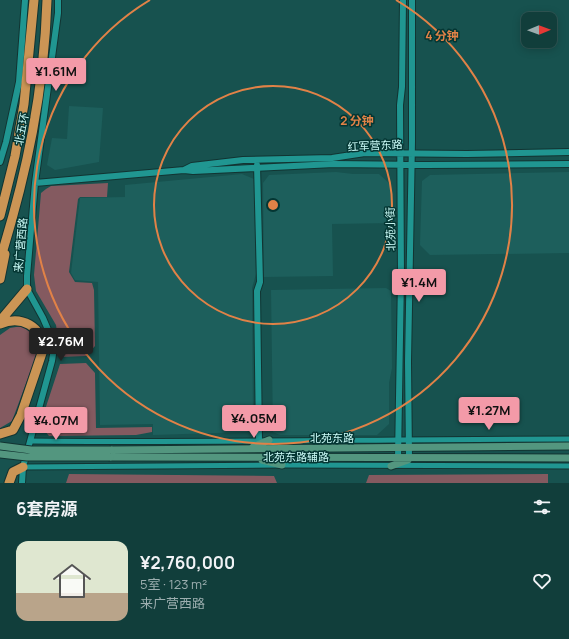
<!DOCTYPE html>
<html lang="zh">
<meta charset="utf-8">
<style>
:root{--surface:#113e3b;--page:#1a4542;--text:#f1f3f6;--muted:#9caeaf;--line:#305755;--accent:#f39aa8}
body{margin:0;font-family:Manrope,"Noto Sans SC",sans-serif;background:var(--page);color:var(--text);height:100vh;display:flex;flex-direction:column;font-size:15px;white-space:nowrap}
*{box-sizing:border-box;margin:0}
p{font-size:13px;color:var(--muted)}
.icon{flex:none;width:22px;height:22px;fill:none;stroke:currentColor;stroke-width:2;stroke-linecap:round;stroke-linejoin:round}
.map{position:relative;height:483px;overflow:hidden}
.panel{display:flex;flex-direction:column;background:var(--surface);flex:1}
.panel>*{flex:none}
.needle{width:26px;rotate:89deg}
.buttons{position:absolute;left:521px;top:12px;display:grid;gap:8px}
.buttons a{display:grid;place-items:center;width:36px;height:36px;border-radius:8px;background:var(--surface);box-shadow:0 2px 10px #0003,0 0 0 1px var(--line);font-size:20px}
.price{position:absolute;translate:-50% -34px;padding:0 9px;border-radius:4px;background:var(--accent);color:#111;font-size:13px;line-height:26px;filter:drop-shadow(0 1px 2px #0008)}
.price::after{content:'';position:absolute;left:50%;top:24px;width:12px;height:9px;margin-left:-6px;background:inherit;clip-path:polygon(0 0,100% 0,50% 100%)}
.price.on{background:#222;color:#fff}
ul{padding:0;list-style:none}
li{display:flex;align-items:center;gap:12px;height:100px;padding:0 16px}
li+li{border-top:1px solid var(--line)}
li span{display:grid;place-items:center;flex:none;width:112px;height:80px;border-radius:12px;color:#555}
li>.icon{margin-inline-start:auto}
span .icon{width:48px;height:48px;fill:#fffc;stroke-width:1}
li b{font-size:17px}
h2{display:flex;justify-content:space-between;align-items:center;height:48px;padding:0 16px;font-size:17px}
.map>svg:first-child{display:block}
</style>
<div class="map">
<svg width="569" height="483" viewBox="0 0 569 483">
<rect width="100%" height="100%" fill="#17524f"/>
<!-- built -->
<path fill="#1d5f5c" d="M69,106L103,108L99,162L55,170L47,165L52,138L67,139Z
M336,172L353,174H379L391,185L392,223L332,224L333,276L264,277L263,183L269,175Z
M569,172V253L430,255L420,245L422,181L430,175Z
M242,174L254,179L256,274L252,288L253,428L247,432L153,435V424L100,425L98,282L75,280L71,273L80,198L125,197V185Z
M386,288L391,291L392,368L389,383V424L377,435H280L273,432L271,290Z"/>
<!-- green -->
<path fill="#845a60" d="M108,183L107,197H80L78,199L69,272L75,282L92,283L94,290L95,346L86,356L59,357V345L56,325L36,291L34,275L41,193L46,189L51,186Z
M22,326L35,336L38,351L12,421L0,428V335L10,328Z
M86,363L95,373L96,428L152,427V432L136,435L49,436L40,425L60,364Z
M69,474L274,476L277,483H66Z
M548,474V483H366L369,475Z"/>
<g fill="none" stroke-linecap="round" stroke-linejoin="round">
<defs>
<path id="minor" d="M31,441C210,443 390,439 569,439
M23,467L282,465L569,466"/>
<path id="tertiary" d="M0,162L6,142L19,82L25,0
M257,165L260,282L257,291L259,440
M184,170L192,166L243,160L332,158L365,153L467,154L569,152
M35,183L184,170L193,171L334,164L426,165L569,164
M398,458L401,277L400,105L402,87L403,0
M409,458L408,362L412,141V0
M22,483L23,467L52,361L54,348L52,339L43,318L27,289V276L35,183L58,13V0"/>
<path id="secondary" d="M253,447L269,440
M111,450L569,446
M110,457L569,458
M262,460L282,465
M391,466L408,460"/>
<path id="motorway" d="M0,216L15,156L24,104L34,0
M0,260C27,173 44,91 47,0
M0,279L5,254
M0,321L27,289
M0,324C21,315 43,326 43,350L21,415L13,430L0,434
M9,483L13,472L23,467"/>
</defs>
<!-- minor casing -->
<use href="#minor" stroke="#123432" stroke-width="7"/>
<!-- tertiary casing -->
<use href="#tertiary" stroke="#123432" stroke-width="8"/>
<!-- secondary casing -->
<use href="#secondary" stroke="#123432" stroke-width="9"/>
<!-- motorway casing -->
<use href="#motorway" stroke="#123432" stroke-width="11"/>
<!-- minor -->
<use href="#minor" stroke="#209691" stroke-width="5"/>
<!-- tertiary -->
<use href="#tertiary" stroke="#209691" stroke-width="6"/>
<!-- secondary -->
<use href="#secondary" stroke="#53967f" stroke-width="7"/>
<!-- motorway -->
<use href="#motorway" stroke="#cb9555" stroke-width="9"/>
<defs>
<path id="secondary-bridge" d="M0,446L31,450H111
M0,454L27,457H110"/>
</defs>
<!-- secondary-bridge casing -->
<use href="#secondary-bridge" stroke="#123432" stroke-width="9" stroke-linecap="butt"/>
<!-- secondary-bridge -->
<use href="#secondary-bridge" stroke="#53967f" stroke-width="7"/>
</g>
<!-- distance rings -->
<g fill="none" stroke="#e18247" stroke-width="2">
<circle cx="273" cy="205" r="119"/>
<path d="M396 0A239 239 0 1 1 150 0"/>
</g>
<g text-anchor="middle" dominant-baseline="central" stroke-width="3" stroke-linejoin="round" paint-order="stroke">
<!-- street labels -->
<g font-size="11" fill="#cbfbf7" stroke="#043633">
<text transform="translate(21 129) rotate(-79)">北五环</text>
<text transform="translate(375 145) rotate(-3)">红军营东路</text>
<text transform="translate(390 229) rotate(-91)">北苑小街</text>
<text transform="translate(20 245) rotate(-85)">来广营西路</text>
<text x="332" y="437">北苑东路</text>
<text x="296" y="456">北苑东路辅路</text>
</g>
</g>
<circle cx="273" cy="205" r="6" fill="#e18247" stroke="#043633" stroke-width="2"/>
<g font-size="12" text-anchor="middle" font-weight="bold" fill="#e18247" stroke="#043633" stroke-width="3" stroke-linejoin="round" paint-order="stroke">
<text x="442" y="40">4 分钟</text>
<text x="357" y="125">2 分钟</text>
</g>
</svg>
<div class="buttons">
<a><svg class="needle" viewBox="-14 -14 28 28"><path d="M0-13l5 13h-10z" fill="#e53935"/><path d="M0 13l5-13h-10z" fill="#9caeaf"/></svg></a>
</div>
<b class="price" style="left:56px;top:92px">¥1.61M</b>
<b class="price" style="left:419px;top:303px">¥1.4M</b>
<b class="price on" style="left:61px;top:362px">¥2.76M</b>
<b class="price" style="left:489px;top:431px">¥1.27M</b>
<b class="price" style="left:254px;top:439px">¥4.05M</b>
<b class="price" style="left:56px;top:441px">¥4.07M</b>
</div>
<section class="panel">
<h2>6套房源<svg class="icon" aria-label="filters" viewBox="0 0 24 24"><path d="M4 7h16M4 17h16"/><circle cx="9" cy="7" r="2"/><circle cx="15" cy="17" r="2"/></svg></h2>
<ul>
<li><span style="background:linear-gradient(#dfe7d0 65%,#b9a48a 0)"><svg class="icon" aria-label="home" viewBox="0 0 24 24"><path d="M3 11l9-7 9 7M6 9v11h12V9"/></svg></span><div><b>¥2,760,000</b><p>5室 · 123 m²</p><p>来广营西路</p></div><svg class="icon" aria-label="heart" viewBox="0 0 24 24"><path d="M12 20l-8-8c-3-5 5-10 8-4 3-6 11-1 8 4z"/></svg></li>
</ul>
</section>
